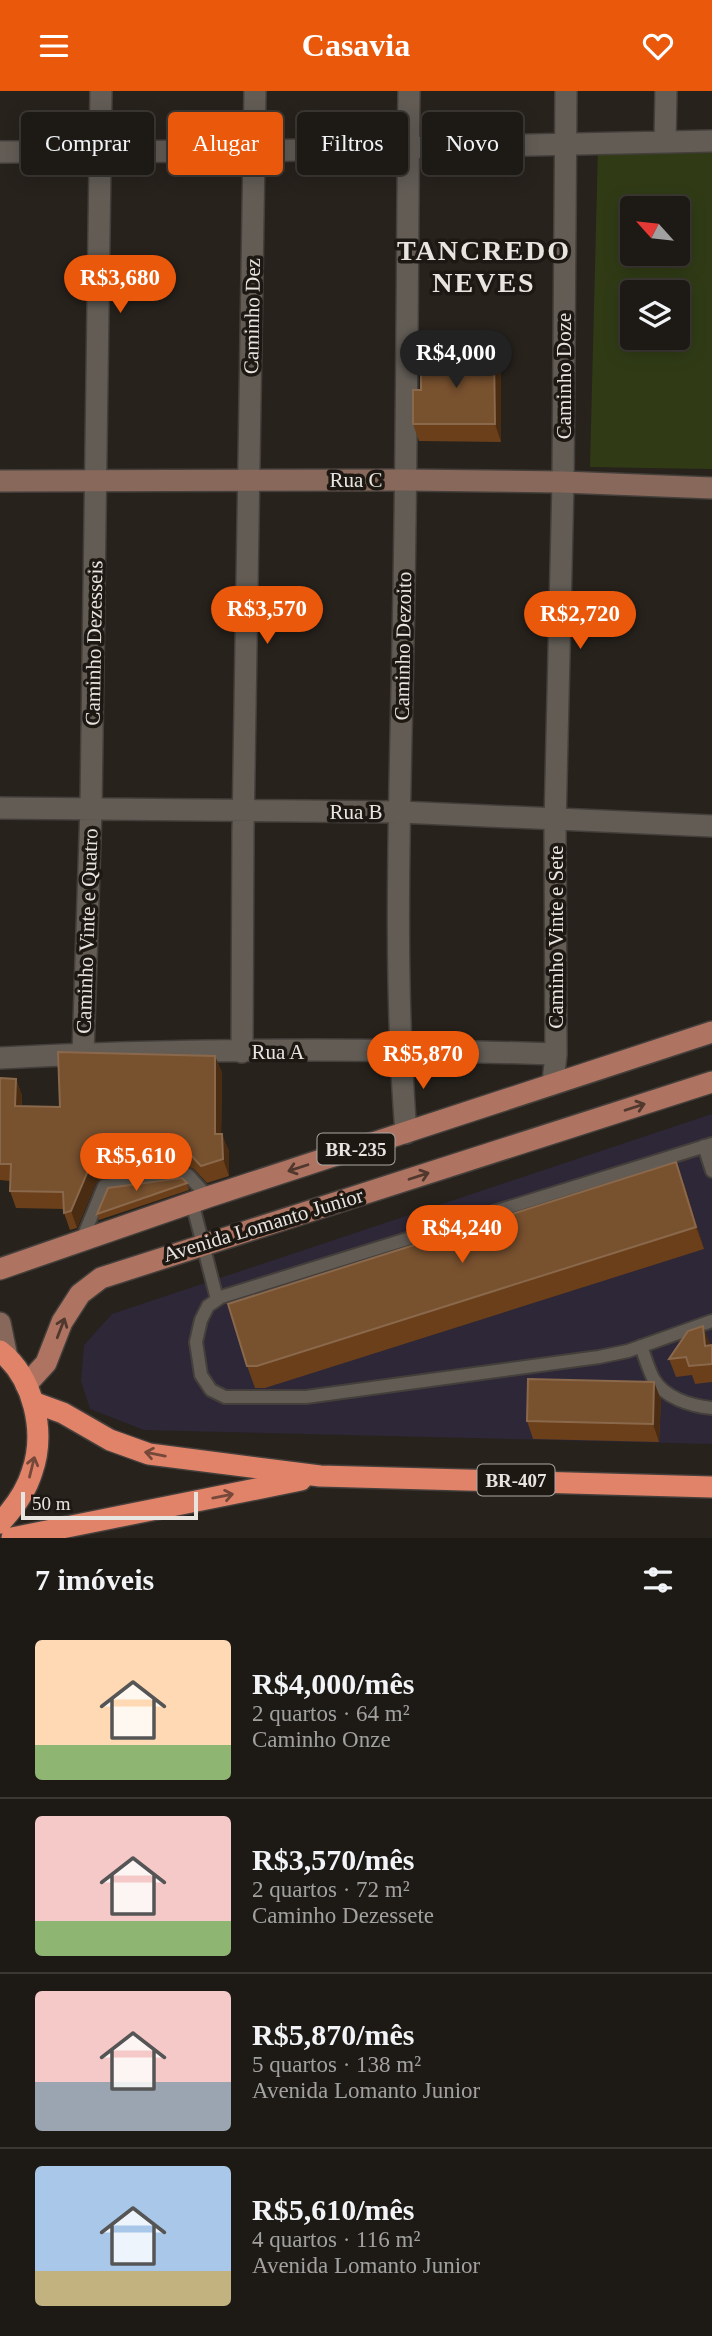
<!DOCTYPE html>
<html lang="pt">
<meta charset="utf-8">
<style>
:root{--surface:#1d1a15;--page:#25231e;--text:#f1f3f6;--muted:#a0a1a0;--line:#3b3834;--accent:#ea580c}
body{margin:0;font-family:"Times New Roman",serif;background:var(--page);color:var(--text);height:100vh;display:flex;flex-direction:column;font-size:26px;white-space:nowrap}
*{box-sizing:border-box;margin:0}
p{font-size:23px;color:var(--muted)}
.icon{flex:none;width:38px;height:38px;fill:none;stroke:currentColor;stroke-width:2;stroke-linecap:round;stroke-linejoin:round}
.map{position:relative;height:1447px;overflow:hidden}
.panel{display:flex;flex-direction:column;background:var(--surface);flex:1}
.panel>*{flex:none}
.top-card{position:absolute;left:21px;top:21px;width:670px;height:63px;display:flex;gap:14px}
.needle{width:46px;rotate:297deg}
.controls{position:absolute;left:620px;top:105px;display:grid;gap:14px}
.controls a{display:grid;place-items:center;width:70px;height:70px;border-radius:7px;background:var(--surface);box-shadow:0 4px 18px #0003,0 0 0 2px var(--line);font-size:35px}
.scale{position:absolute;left:21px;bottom:18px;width:177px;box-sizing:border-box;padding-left:7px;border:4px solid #e8e4e0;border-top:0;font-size:19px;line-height:24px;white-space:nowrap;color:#e8e4e0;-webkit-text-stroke:5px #1e1813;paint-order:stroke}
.price{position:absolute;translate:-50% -60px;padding:0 16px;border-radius:24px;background:var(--accent);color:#fff;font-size:23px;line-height:46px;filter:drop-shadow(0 2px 4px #0008)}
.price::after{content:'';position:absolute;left:50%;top:42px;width:21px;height:16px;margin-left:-10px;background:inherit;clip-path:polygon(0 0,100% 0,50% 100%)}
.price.current{background:#222;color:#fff}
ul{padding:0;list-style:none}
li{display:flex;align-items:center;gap:21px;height:175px;padding:0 35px}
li+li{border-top:2px solid var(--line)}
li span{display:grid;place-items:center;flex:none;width:196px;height:140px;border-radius:7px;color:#555}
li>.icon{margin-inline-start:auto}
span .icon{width:84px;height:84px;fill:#fffc;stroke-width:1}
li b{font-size:30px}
h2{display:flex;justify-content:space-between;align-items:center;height:84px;padding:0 35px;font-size:30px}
.pill{padding:0 24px;border-radius:7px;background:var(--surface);box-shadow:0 4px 18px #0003,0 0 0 2px var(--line);font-size:24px;line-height:63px}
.pill.current{background:var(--accent);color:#fff}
header{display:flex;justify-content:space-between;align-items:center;height:91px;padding:0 35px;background:var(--accent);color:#fff;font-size:32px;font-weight:800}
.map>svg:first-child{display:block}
</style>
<header><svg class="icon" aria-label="menu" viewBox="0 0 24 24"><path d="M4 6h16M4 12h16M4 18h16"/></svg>Casavia<svg class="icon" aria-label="heart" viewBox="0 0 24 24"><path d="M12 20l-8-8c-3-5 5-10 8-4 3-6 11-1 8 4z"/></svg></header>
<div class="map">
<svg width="712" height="1447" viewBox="0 0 712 1447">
<rect width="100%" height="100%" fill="#27221c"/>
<!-- commercial -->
<path fill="#2d2737" d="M712,1023V1353L144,1339L90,1318L81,1290L84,1254L112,1223Z"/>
<!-- green -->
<path fill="#303b16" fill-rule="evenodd" d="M598,56L712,58V378L590,376ZM632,117H677V163H632ZM632,201H677V247H632Z"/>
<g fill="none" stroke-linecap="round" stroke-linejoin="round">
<defs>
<path id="lane" d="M712,1053L221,1206L208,1215L201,1229L196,1251L201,1284L211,1299L225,1306H306L599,1266L628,1260L712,1230
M704,1055L712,1080
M192,1111L217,1208
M81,1151L104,1095L188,1084L208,1106
M641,1255C645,1266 648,1277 653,1287C664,1307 691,1315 712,1317"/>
<path id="street" d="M665,51L666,0
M0,61L254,60L712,50
M0,717L400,721L712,735
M242,961L243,741L255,0
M83,963L91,716L101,0
M0,967C185,957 371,957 556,963
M553,992L556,963L555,734L563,391L566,0
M406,1042C393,878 400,714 403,550C407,367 407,183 409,0"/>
<path id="secondary" d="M0,390L406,389L563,391L712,397
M0,1232L7,1266"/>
<path id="primary" d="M0,1178L208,1106L712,941
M26,1294L46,1272L62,1231L80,1203L101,1187L712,991"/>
<path id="highway" d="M0,1260C34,1287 46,1341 32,1381C26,1401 14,1417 0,1432
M33,1311L63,1322L110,1349L149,1363L320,1385L712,1396
M12,1447L301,1389"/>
</defs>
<!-- lane casing -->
<use href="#lane" stroke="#443f3b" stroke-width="16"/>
<!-- street casing -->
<use href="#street" stroke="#443f3b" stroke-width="24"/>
<!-- secondary casing -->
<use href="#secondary" stroke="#443f3b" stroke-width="24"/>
<!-- primary casing -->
<use href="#primary" stroke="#443f3b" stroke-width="24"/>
<!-- highway casing -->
<use href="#highway" stroke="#443f3b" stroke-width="24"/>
<!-- lane -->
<use href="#lane" stroke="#625c55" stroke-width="12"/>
<!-- street -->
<use href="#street" stroke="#625c55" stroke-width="21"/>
<!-- secondary -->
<use href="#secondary" stroke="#88685b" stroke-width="21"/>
<!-- primary -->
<use href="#primary" stroke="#ae7361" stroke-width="21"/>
<!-- highway -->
<use href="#highway" stroke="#e08369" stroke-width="21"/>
</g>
<!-- wall -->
<path fill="#6a3f1a" d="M494,263L501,280V351L419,350L413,333L421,299Z
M215,965L222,982L221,1043L229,1060V1085L207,1092L194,1078L187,1075L102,1087L96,1092L77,1137L70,1139L64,1122V1118L16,1117L10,1100V1090L0,1089V987L16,988L22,1005V1015L60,1016Z
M187,1092L189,1099L99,1129L97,1123Z
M684,1093L704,1158L265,1297H255L247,1275Z
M710,1252V1254H712V1291L695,1293L692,1284L676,1286L669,1268Z
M654,1291L661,1309L659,1351L533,1348L527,1330Z"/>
<!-- shaded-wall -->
<path fill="#4a2c12" d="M494,263L501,280V351L495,333Z
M215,965L222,982L221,1060L215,1043Z
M16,988L22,1005L21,1032L15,1015Z
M222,1043L229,1060V1085L223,1068Z
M96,1069L102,1087L96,1092L77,1137L71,1120L90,1075Z
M676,1071L684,1093L704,1158L696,1136Z
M703,1235L710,1252L712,1272L705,1255Z
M654,1291L661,1309L659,1351L653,1333Z"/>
<!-- building -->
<path fill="#78512f" stroke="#8a684b" stroke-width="2" d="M421,262L494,263L495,333H413V299H421Z
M58,961L215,965V1043H222L223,1068L201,1075L188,1061L181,1058L96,1069L90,1075L71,1120L64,1122L63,1101L10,1100L11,1073H0V987L16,988L15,1015L60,1016Z
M676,1071L696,1136L257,1275H247L228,1213Z
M182,1087L187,1092L97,1123L108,1097Z
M703,1235L705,1255L712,1254V1273L689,1275L686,1266L669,1268L688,1240Z
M528,1288L654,1291L653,1333L527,1330Z"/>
<!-- one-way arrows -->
<defs><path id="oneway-shaft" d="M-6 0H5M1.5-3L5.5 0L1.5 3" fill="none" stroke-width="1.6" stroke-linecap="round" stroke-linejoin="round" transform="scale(1.75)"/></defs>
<g stroke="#50382e">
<use href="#oneway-shaft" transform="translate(635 1016) rotate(-18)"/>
<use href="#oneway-shaft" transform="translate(298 1077) rotate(162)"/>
<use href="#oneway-shaft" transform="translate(419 1085) rotate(-18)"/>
<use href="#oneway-shaft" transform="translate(61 1237) rotate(-69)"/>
</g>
<g stroke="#75483a">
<use href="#oneway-shaft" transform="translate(155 1363) rotate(-169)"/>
<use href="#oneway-shaft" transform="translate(32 1376) rotate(-76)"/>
<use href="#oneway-shaft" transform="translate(223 1405) rotate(-11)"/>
</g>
<g text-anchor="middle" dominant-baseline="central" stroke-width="7" stroke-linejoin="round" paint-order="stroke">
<!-- shield labels -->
<g fill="#1e1813" stroke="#aba7a2" stroke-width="2">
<rect x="317.5" y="1042.5" width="77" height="31" rx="5"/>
<rect x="477.5" y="1373.5" width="77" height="31" rx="5"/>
</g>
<g font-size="19" font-weight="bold" fill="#e8e4e0">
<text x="356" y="1058">BR-235</text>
<text x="516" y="1389">BR-407</text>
</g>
<!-- street labels -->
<g font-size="21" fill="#e8e4e0" stroke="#1e1813">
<text transform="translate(252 225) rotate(-89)">Caminho Dez</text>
<text transform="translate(564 285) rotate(-90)">Caminho Doze</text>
<text x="356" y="389">Rua C</text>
<text transform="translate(94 552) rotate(-89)">Caminho Dezesseis</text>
<text transform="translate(403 555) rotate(-89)">Caminho Dezoito</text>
<text x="356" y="721">Rua B</text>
<text transform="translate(87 840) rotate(-88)">Caminho Vinte e Quatro</text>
<text transform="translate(556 846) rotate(-90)">Caminho Vinte e Sete</text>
<text x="278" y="961">Rua A</text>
<text transform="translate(263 1134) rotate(-17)">Avenida Lomanto Junior</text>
</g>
<!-- district labels -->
<g font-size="28" font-weight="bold" letter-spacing="2" fill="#e8e4e0" stroke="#1e1813">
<text x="484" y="159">TANCREDO<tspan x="484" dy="32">NEVES</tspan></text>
</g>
</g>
</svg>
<div class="controls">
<a><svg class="needle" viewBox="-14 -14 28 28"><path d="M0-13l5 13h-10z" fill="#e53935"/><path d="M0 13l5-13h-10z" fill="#a0a1a0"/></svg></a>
<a><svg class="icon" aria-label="layers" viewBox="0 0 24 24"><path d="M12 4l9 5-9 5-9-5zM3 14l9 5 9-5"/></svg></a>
</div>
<div class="scale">50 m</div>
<b class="price" style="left:120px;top:224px">R$3,680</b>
<b class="price current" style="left:456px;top:299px">R$4,000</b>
<b class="price" style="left:267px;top:555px">R$3,570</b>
<b class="price" style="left:580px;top:560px">R$2,720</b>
<b class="price" style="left:423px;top:1000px">R$5,870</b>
<b class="price" style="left:136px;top:1102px">R$5,610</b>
<b class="price" style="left:462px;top:1174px">R$4,240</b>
<div class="top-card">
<a class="pill">Comprar</a>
<a class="pill current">Alugar</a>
<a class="pill">Filtros</a>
<a class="pill">Novo</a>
</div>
</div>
<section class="panel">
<h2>7 imóveis<svg class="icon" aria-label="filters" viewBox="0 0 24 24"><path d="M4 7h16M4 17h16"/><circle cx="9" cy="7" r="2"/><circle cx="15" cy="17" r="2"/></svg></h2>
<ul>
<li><span style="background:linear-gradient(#ffd9b3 75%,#8fb573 0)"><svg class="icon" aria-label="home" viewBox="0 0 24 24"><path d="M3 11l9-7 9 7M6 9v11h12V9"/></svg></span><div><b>R$4,000/mês</b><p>2 quartos · 64 m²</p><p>Caminho Onze</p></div></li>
<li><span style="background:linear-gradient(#f6c9c9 75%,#8fb573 0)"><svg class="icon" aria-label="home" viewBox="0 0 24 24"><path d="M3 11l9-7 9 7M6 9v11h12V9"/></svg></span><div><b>R$3,570/mês</b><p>2 quartos · 72 m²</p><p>Caminho Dezessete</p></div></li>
<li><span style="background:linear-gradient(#f6c9c9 65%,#9aa5b1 0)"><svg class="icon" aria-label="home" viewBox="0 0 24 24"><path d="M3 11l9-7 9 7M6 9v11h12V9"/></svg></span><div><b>R$5,870/mês</b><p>5 quartos · 138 m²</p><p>Avenida Lomanto Junior</p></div></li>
<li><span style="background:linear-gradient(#a9c7e8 75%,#c2b280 0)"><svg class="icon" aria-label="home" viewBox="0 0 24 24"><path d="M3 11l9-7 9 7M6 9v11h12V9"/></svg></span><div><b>R$5,610/mês</b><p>4 quartos · 116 m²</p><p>Avenida Lomanto Junior</p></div></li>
</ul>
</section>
